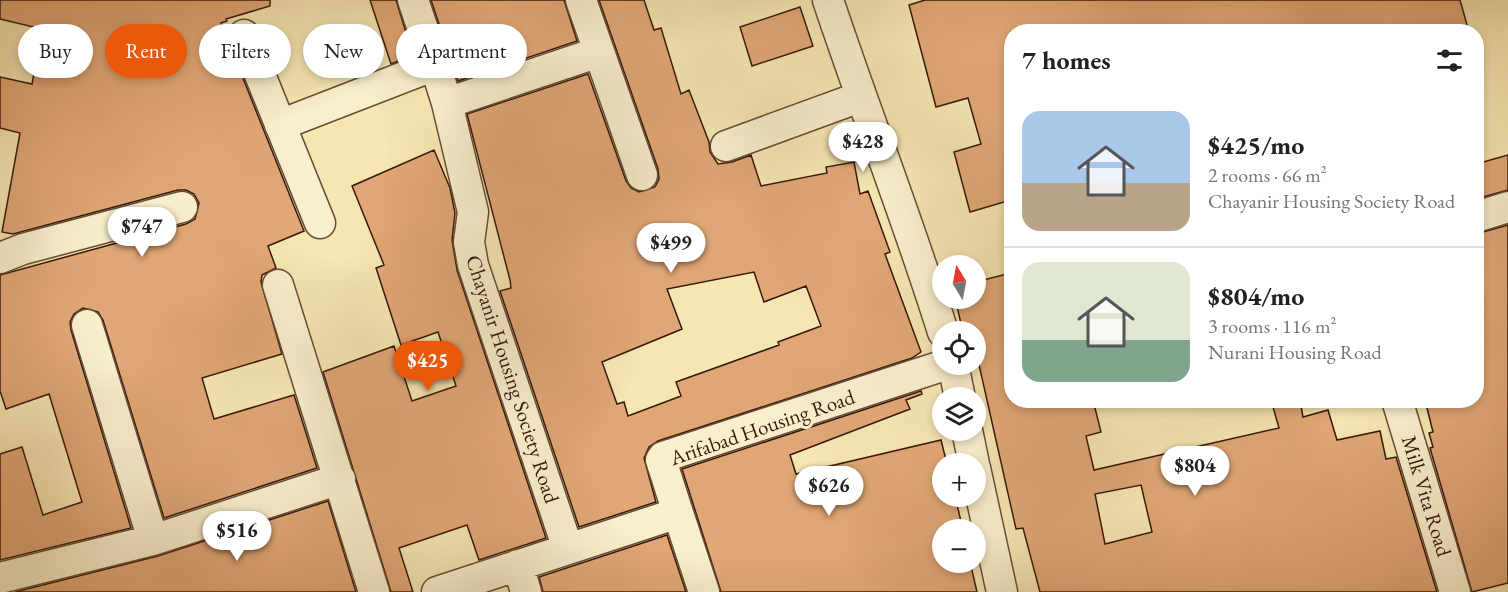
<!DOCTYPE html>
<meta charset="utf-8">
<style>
:root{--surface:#fff;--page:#f6f6f6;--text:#202124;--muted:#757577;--line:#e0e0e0;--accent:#ea580c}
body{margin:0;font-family:"EB Garamond",serif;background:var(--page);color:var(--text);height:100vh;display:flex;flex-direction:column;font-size:22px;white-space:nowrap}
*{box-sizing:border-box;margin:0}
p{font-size:20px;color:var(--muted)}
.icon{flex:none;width:33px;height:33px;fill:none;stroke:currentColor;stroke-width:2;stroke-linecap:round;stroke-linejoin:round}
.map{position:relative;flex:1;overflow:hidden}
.side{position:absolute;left:1004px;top:24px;width:480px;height:384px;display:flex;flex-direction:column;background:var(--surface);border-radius:24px;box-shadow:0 3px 9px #0003}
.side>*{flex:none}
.hud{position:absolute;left:18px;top:24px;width:570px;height:54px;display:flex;gap:12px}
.needle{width:39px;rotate:350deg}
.fabs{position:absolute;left:932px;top:255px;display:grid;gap:12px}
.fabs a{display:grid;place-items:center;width:54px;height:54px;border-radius:50%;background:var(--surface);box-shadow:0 3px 9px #0003;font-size:30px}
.price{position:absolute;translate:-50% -51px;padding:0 14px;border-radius:21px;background:#fff;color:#222;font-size:20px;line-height:39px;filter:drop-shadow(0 2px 3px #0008)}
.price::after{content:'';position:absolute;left:50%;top:36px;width:18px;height:14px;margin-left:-9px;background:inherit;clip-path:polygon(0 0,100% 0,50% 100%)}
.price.active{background:var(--accent);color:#fff}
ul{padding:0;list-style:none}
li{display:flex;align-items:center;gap:18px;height:150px;padding:0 18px}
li+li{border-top:2px solid var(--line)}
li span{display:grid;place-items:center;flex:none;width:168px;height:120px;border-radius:18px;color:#555}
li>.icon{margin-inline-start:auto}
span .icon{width:72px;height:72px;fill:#fffc;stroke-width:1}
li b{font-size:26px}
h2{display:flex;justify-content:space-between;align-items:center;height:72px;padding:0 18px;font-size:26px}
.tag{padding:0 21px;border-radius:27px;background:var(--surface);box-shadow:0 3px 9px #0003;font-size:21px;line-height:54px}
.tag.active{background:var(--accent);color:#fff}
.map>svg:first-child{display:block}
</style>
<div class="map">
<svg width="1508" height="592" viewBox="0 0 1508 592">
<rect width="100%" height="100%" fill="#f6e6b2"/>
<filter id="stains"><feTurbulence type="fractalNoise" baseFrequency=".00333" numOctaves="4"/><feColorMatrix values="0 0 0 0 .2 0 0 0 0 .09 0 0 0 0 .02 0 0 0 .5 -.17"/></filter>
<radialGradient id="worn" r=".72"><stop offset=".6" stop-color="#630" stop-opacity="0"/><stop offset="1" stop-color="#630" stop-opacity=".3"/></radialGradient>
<!-- building -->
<path fill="#e0a675" stroke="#36180b" stroke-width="1.5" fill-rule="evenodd" d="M0,0H270V6L226,19L227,21L221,23L304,231L268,246L276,268L262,275L261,282L282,354L202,378L214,419L294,395L317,468L164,518L103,320L98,312L83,308L74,314L70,322L71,330L131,528L0,560V454L22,447L43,515L82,502L49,394L6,409L0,391V275L186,224L195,219L199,203L194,194L186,190H178L13,234L2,232L20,133L0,128V77L32,84L42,29L0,19Z
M370,0H396L413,55L391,64Z
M431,0H564L577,41L458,81Z
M599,0H644L654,30L661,28L681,94L689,90L709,142L710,152L718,164L732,162L751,155L761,186L827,173L826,167L854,162L860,194L868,191L890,252L885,254L921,352L912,358L658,441L649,447L644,458L656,502L579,527L500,291L511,288L510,280L467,114L588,74L626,181L631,188L639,192L655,187L659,179L658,169ZM754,272L764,302L806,286L821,326L778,342L779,345L676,382L681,396L628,416L624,402L617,404L602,362L682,329L667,289Z
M925,0H1460L1469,32H1011V200L970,212L954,152L981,144L968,98L936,107L909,5Z
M800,7L813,46L752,66L740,27Z
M434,150L450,188L455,213L452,240L457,270L546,538L479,560L467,525L399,548L413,592H391L323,372L394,346L412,401L456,386L438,332L401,345L376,268L384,265L352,186Z
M1508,155V190L1476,199V164Z
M1508,225V583L1472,592L1430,448L1433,447L1429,433L1433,432L1425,400H1476V234Z
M1011,273V400H1093L1101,432L1086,436L1094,470L1279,428L1271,400H1300L1303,417L1328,410L1337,440L1380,431L1386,459L1396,457L1437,592H1040L1023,528L1016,529L975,347V332H963L955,298H975V282ZM1141,485L1152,532L1105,544L1095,494Z
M921,391L922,394L906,400L910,409L790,455L796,474L941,440L947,464H942V496H955L963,530H942V562H970L977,592H721L682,469Z
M328,501L356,592H15L158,556Z
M667,535L686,592H543L539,577Z"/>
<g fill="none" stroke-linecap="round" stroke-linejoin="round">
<defs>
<path id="minor" d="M413,0L435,65
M581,0L642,175
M828,0C865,111 908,220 943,332
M244,35L320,223
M447,103L473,212L469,242L473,265L568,549
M280,125L435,65L447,103L599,52
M726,146L860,97
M1476,217L1508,207
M0,258L23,249L182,207
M278,285L374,592
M87,325L153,540
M953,364L960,398
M1397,400L1455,592
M967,430L974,464
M975,468L1002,592
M678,513L704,592
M518,565L526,592
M0,578L153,540L340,479
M437,592L678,513L661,460L663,457L948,364"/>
</defs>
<!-- minor casing -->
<use href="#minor" stroke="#664c35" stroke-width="33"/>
<!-- minor -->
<use href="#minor" stroke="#f9efcd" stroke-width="30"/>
</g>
<g text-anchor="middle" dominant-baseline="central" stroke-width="6" stroke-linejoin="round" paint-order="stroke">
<!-- street labels -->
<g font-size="21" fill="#36180b" stroke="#f9efcd">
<text transform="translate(513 379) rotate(72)">Chayanir Housing Society Road</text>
<text transform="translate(762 427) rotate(-19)">Arifabad Housing Road</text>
<text transform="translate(1427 496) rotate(73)">Milk Vita Road</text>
</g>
</g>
<rect width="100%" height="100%" filter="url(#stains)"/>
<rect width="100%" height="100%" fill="url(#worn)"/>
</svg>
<div class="fabs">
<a><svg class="needle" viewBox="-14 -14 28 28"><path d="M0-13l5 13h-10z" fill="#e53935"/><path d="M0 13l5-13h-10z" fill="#757577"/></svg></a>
<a><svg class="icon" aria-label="locate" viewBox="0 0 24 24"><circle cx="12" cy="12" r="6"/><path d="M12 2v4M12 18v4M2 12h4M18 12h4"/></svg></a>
<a><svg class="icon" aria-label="layers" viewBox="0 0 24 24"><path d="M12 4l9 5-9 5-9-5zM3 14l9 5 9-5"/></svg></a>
<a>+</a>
<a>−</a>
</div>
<b class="price" style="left:863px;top:173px">$428</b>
<b class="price" style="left:142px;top:258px">$747</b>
<b class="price" style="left:671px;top:274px">$499</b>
<b class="price active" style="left:428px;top:392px">$425</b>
<b class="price" style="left:1195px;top:497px">$804</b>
<b class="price" style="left:829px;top:517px">$626</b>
<b class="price" style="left:237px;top:562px">$516</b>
<div class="hud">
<a class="tag">Buy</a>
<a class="tag active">Rent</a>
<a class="tag">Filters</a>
<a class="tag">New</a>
<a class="tag">Apartment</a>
</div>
<section class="side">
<h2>7 homes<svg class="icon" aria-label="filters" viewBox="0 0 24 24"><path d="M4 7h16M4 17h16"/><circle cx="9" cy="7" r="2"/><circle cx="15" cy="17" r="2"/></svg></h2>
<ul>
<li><span style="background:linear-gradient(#a9c7e8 60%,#b9a48a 0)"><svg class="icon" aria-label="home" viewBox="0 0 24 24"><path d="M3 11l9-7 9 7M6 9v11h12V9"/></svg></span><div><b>$425/mo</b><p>2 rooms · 66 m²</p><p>Chayanir Housing Society Road</p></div></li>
<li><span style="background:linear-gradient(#dfe7d0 65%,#7fa58c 0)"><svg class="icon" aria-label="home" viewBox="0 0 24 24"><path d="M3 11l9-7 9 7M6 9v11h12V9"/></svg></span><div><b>$804/mo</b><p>3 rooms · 116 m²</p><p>Nurani Housing Road</p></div></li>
</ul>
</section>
</div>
